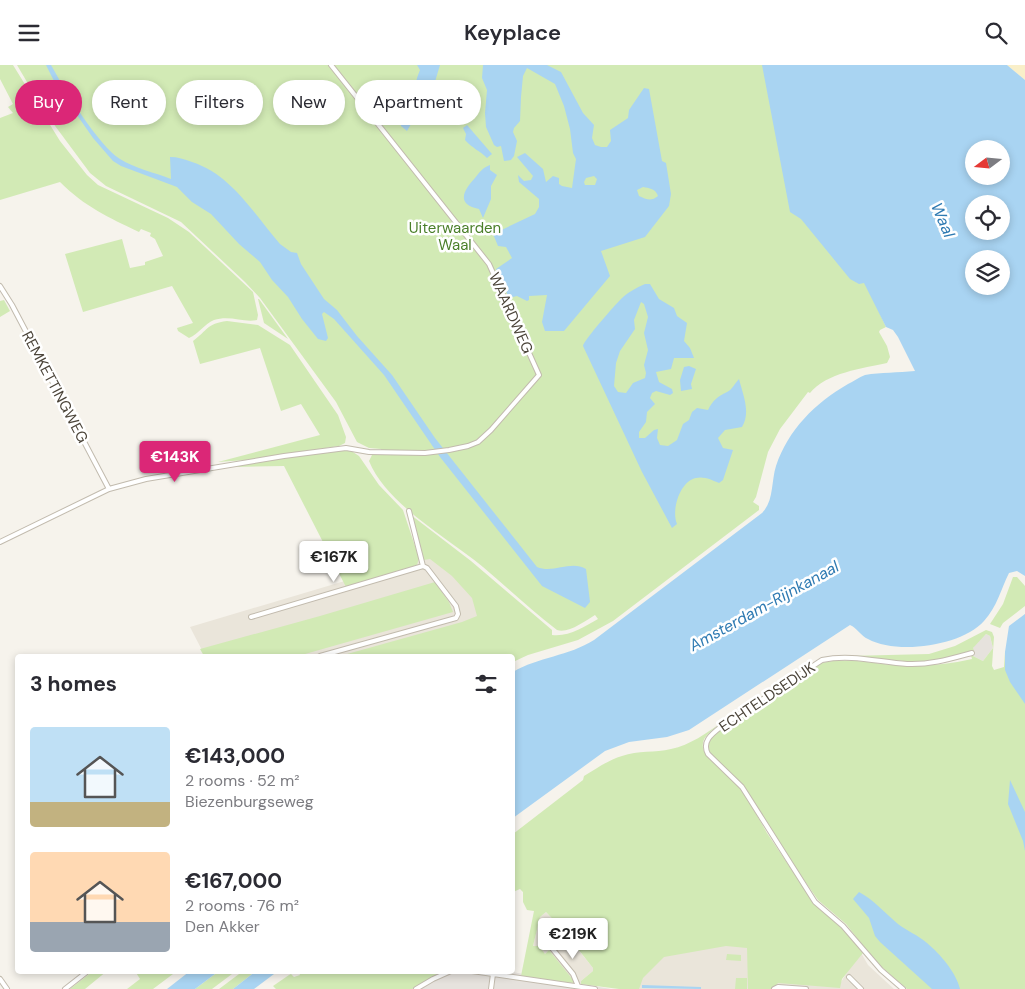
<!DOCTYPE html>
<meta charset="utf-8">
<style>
:root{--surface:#fff;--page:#f2f2f3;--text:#2b2b33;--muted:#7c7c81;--accent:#db2777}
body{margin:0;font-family:"DM Sans",sans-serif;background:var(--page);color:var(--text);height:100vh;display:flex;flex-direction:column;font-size:19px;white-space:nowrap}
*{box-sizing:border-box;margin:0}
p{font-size:16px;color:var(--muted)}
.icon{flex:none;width:28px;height:28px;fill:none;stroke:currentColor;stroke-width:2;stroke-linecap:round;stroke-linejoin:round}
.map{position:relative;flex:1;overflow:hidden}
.panel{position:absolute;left:15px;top:589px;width:500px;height:320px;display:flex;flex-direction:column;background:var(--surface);border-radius:5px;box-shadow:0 2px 8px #0003}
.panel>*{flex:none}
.hud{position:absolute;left:15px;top:15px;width:500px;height:45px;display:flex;gap:10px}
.needle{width:32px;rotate:254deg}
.controls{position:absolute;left:965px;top:75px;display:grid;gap:10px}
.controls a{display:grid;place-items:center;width:45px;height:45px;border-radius:50%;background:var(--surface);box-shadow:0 2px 8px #0003;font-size:25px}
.price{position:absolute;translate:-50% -42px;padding:0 11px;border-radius:5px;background:#fff;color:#222;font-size:16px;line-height:32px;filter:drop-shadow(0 1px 2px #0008)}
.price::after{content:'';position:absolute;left:50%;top:30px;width:15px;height:11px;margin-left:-8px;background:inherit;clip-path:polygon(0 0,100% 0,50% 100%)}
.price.active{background:var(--accent);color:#fff}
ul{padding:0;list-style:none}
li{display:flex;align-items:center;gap:15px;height:125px;padding:0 15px}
li span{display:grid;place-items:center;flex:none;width:140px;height:100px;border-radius:5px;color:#555}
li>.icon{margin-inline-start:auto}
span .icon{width:60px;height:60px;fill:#fffc;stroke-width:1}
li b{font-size:21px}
h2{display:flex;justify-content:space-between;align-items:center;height:60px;padding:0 15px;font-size:21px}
.tag{padding:0 18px;border-radius:22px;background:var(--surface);box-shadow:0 2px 8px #0003;font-size:18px;line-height:45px}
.tag.active{background:var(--accent);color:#fff}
header{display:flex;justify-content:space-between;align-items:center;height:65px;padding:0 15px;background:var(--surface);font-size:22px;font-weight:600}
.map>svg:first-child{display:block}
</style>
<header><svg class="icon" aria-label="menu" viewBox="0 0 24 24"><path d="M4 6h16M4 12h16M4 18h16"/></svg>Keyplace<svg class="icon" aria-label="search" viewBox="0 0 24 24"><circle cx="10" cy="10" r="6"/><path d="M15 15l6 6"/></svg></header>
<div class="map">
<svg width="1025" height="924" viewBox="0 0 1025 924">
<rect width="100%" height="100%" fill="#f6f3ec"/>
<!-- residential -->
<path fill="#eae5da" d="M432,490L485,533L483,557L366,591H205L190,562Z
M546,847L563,866L593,903V906L581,916V919L573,918V916L549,885L545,889L533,881L540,852Z
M725,879L747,881L750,914L838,922L860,886L868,900L894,924H638L641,913L664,891Z"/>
<!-- industrial -->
<path fill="#e6e2dd" d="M986,569L990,571L993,583L983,596L973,591L972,587L973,586V583L976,578Z
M433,906H507L611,924H396Z"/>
<!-- green -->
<path fill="#d2eab5" d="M0,0H13L60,76L87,110L98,120L168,153L189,167L253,227L258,250L257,255C244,258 230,250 214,255C204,259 199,269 189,273L178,266L177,263L193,258L172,221L83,247L65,189L122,174L130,203L145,200V197L163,191L155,174L150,171L151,168L141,164L139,167C108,152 85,142 60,117L0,135V53L13,48L8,42L13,39L0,14Z
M17,0H767L886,262L880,265L879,267L887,281L890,292L887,298C863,303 826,308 810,328L808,327L780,364L768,387L756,432L753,437L759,441V445L613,556L578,575L528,590L513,597L512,591H340L462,557L477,551L472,533L452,511L430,494L424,495L411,450L471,496L552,565V570C569,572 584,562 598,554L595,550C585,556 568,569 557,565C531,545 508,523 483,502C448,473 386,439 369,396L372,390L382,388L381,384L369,383L357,377L336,337L260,233L245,217L181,157L106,121L90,108L44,46Z
M258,234H259L288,274L264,258Z
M4,235L10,246L0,252V236Z
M227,256L258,260L290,280L338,350L346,372L345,378L339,381L246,395L218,397L320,370L301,339L281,346L260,283L200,299L193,276C208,265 206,259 227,256Z
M340,385H350L359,391L379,420L403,445L419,493L417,500L346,522L284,401L234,402L297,390Z
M1013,512H1017L1025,521V541L1003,558L1000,563L990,559L1003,539Z
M435,517L449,537L453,547L298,591H204L200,584L320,551Z
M1025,549V924H907L876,897L846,859L818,835L772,769L746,725L709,688L708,679L713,670L821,598C846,592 869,598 894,600C920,602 946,600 972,594L971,590L972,589L973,591L983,596L993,583L990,571L986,569L973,583L974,586L939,595L915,597L848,591L929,589L955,581L986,565L992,567L994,572L992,601L994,605L1004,602L1005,587Z
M722,657C711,667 696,674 706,690L742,724L767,768L814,838L848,869L863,888L842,914L840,923L778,918L773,924H748L747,883L726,881L664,892L643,913L639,924H619L581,919V916L593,906V903L563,865L546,847L540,852L533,881H539L545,889L549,885L574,916L573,918L521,911L534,846L527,845L523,837V827L520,824L513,827V769L583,715L584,711C596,704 608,695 622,691C638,685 655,688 671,684C690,680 707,668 722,657Z
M727,889L741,890V896L726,895Z
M93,906H107L85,924H70Z
M135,906H177L153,924H127L140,914Z
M219,906H236L212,924H195Z
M243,906H256L233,924H219Z
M298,906H327L329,909L332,906H442L412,924H276L273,921L289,910L291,909L294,912L300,910Z
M736,913H747V924H735Z"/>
<!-- sand -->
<path fill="#f9efc9" d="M1007,0H1025V15Z"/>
<!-- water -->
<path fill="#a9d4f2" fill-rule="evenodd" d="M46,0H51C64,24 98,80 120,94C134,103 156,108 171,114L170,92C178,92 184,94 192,97C232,110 253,148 280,179L291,187L297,188L301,199L324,234L337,245L357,271L392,310L435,373L537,502C553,509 571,495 586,504L590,537L585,543L542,521L440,392L384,310L334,254L324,247L322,249L328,273L326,276L318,274L302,254L288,232L272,215L260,197L239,179L211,149L192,137L177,122L121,101L113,96L93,73L56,20Z
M417,0H440L434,20L425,31C413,24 415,17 420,5Z
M483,0H547L561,7L583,48L594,60L592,73L595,80L601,82H607L611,76L610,65L628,53L629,45L644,23L649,24L662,96L666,98L671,129L669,141L645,172L601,186L610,211L564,266H545L542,257L547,230L529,231V235L527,236L517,231L509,233L496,204L512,193L506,182L498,181L493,169L535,149L539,142V134L519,117L518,110L524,116L531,115L533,111L517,92L525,88L543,104L546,117L553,111L559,113V119L562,121L572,123L576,94L573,88L570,64L564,41L555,19L527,3L523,11L521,32L520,56L514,63L513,67L517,76L514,91L511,95L504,96L501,81L497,82L494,80L486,62L485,48L487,25L482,13ZM594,111L597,114L595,120H585L584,117L586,113ZM643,122C649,123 656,124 658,131C651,137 646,134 639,131L637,125Z
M762,0H1007L1025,15V511L1017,506L1009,508C1001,524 997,542 984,556C962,581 897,590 868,574C861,571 857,563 850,560L689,665L667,672L629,677L605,686L513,753V607C538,592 569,591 594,575L762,448C774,436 771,417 776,401C788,365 815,338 848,319C853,317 859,312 865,310C881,307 898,308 915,306L898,272L893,265L886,262L864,218L859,219L850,214L801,154L790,147ZM974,84H1001V111H974ZM974,139H1001V166H974ZM974,194H1001V221H974Z
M405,24C413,31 412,39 418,47L407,66L401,61L400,55L391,47L395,41L397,32Z
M467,60L492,89L487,93C480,86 472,83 465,75L466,69L463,63Z
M490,100V105L497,110L491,121V134L483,153L479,144C456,139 463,126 475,113C480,107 482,103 490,100Z
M645,219H650L659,234L674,243L677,251L687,258L684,276L690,283L694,293H674L671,304L656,307L659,317L672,324L673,328L670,330L656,326L652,328L650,333L655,339L647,347L646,357L639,367V373H645L654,365L658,364L657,373L660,380L668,381L677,375L683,359L689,355L692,347L697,343L708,345C713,335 717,332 727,327C732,325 735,318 739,314C743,330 751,347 742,362L725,365L718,373L723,383L733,385L723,415L719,418C712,415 704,411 696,413C680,416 671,445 677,459L672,463L642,407L583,281C584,275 615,240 621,234C628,227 636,223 645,219ZM641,237L644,239L648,252L644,268L648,285L644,300L646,308L645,313L633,318L626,328L618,327L614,321L616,298L620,286L635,264L634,255Z
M689,301L696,304L691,319L692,324L681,326L680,315L684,302Z
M1025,549V639L1010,617L1005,605V587L1009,561Z
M1010,715L1025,747V786L1023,776L1008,739Z
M859,827C874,835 885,848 898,859C907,866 918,870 927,878C940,889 956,907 960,924H932L880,877L875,871L869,853L853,834Z
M190,906H219L195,924H167Z
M256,906H278L254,924H233Z
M642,920L701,922V924L642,923Z"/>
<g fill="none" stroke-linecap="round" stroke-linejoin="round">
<defs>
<path id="street" d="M0,221L12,240L109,424
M0,477L109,424L146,414L284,391L346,383L369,387L425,388L449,385L468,381L478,377L491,365L539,310L489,199L331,0
M251,552L423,501
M320,591L456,553L458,549L456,541L427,503L423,501L409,446
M546,876L573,909L578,921
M472,906L595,924
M849,912L861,924
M0,914L7,924
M65,924L88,906
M416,924L433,914L451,906
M491,924L493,909
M774,924L778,922L806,924
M903,924L881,905L843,861L815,837L742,722L708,689C701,676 713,668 722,661L822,595C851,589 878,597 907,599C930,600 950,594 972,588"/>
</defs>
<!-- street casing -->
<use href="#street" stroke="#c2bbae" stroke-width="6"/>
<!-- street -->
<use href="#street" stroke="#fff" stroke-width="4"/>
</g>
<g text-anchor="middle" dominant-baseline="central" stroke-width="5" stroke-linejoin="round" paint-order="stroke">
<!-- park labels -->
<g font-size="15" fill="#4a7f2a" stroke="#fff">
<text x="455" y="163">Uiterwaarden<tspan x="455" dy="17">Waal</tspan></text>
</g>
<!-- street labels -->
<g font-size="15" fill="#4b4439" stroke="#fff">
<text transform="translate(511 248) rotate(66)">WAARDWEG</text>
<text transform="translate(55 322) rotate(62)">REMKETTINGWEG</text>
<text transform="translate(767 632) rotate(-34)">ECHTELDSEDIJK</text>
</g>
<!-- water labels -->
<g font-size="16" font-style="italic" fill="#2e7ab2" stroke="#fff">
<text transform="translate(943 155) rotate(67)">Waal</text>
<text transform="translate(764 541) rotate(-29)">Amsterdam-Rijnkanaal</text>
</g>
</g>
</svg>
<div class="controls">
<a><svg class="needle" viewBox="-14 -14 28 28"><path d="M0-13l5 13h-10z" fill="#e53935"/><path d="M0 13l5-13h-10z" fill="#7c7c81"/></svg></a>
<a><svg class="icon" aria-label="locate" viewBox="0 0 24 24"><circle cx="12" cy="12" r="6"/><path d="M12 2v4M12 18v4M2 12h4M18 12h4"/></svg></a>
<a><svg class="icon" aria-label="layers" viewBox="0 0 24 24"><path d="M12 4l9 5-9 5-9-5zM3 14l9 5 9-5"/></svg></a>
</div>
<b class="price active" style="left:175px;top:418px">€143K</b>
<b class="price" style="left:334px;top:518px">€167K</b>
<b class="price" style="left:573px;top:895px">€219K</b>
<div class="hud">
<a class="tag active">Buy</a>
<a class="tag">Rent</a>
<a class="tag">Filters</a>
<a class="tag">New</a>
<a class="tag">Apartment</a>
</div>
<section class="panel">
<h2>3 homes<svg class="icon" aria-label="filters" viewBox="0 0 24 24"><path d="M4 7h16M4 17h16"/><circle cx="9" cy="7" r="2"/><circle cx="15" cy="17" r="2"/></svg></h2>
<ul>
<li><span style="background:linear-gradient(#bfe0f5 75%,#c2b280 0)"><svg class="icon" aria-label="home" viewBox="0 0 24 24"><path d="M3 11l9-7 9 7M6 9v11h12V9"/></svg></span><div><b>€143,000</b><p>2 rooms · 52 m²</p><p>Biezenburgseweg</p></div></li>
<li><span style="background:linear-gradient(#ffd9b3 70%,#9aa5b1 0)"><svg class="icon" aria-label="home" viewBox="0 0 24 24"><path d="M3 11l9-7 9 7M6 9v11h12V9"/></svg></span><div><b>€167,000</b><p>2 rooms · 76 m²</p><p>Den Akker</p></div></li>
</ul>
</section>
</div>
